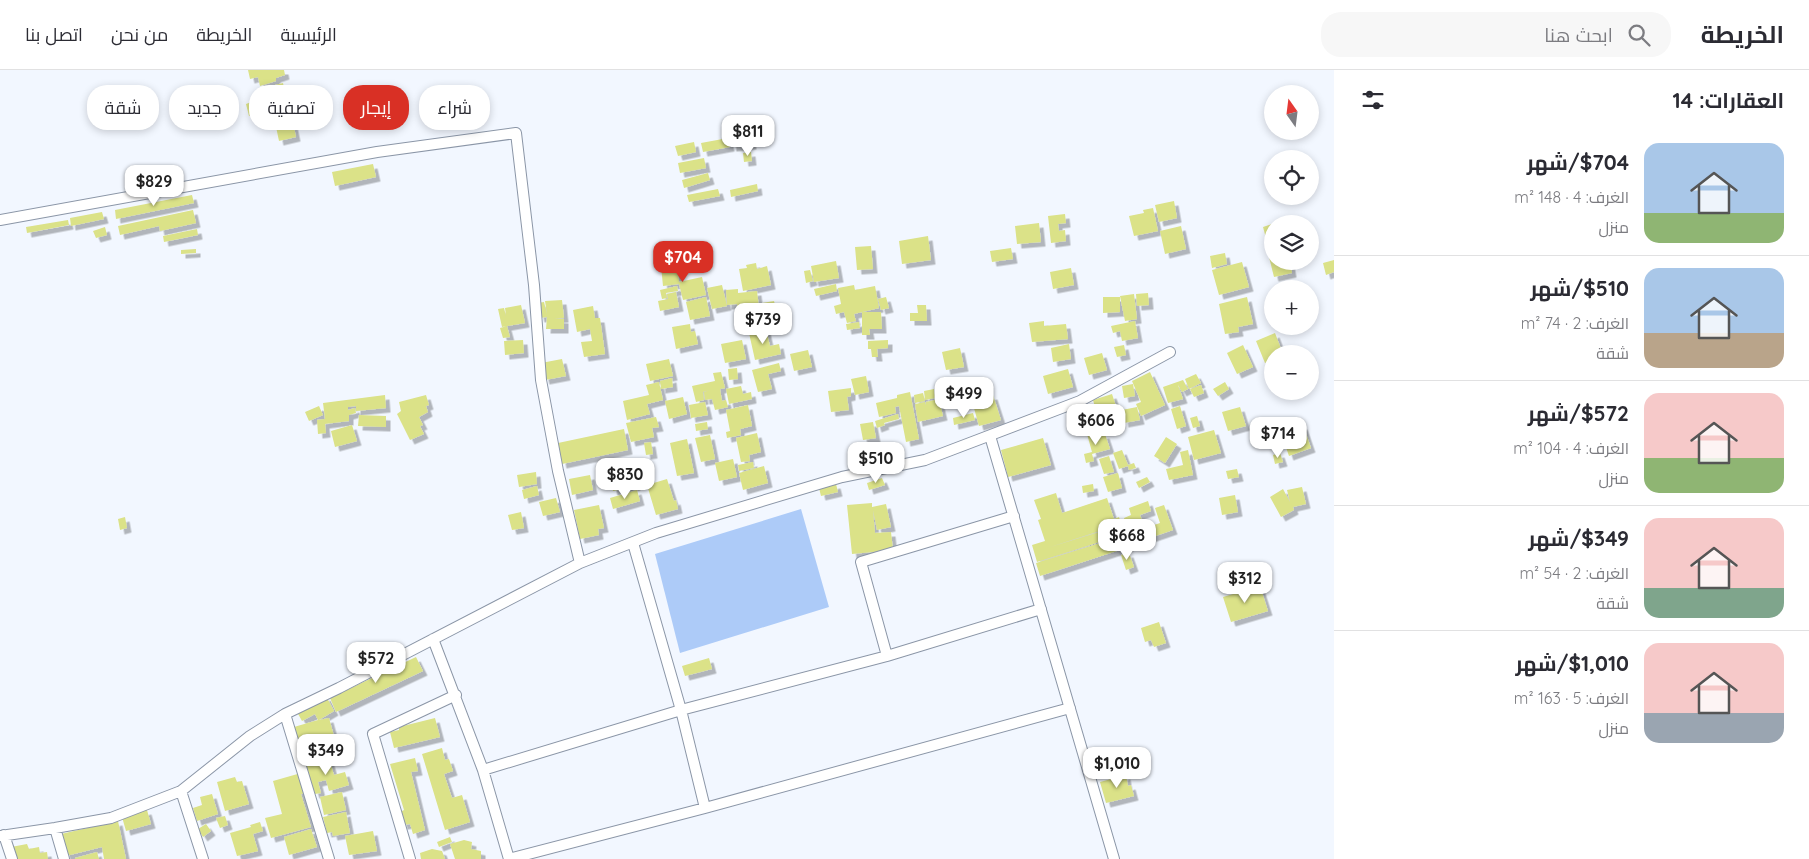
<!DOCTYPE html>
<html lang="ar">
<meta charset="utf-8">
<style>
:root{--surface:#fff;--page:#f7f7f7;--text:#2b2b33;--muted:#7c7c81;--line:#e1e1e2;--accent:#d93025}
body{margin:0;font-family:Quicksand,Cairo,sans-serif;background:var(--page);color:var(--text);direction:rtl;height:100vh;display:flex;flex-direction:column;font-size:19px;white-space:nowrap}
*{box-sizing:border-box;margin:0}
p{font-size:16px;color:var(--muted)}
.icon{flex:none;width:28px;height:28px;fill:none;stroke:currentColor;stroke-width:2;stroke-linecap:round;stroke-linejoin:round}
.map{position:relative;flex:1;overflow:hidden;direction:ltr}
.details{display:flex;flex-direction:column;background:var(--surface);width:475px}
.details>*{flex:none}
.banner{position:absolute;left:15px;top:15px;width:475px;height:45px;direction:rtl;display:flex;gap:10px}
.needle{width:32px;rotate:346deg}
.tools{position:absolute;left:1264px;top:15px;display:grid;gap:10px}
.tools a{display:grid;place-items:center;width:55px;height:55px;border-radius:50%;background:var(--surface);box-shadow:0 2px 8px #0003;font-size:25px}
.price{position:absolute;translate:-50% -42px;padding:0 11px;border-radius:10px;background:#fff;color:#222;font-size:16px;line-height:32px;filter:drop-shadow(0 1px 2px #0008)}
.price::after{content:'';position:absolute;left:50%;top:30px;width:15px;height:11px;margin-left:-8px;background:inherit;clip-path:polygon(0 0,100% 0,50% 100%)}
.price.on{background:var(--accent);color:#fff}
ul{padding:0;list-style:none}
li{display:flex;align-items:center;gap:15px;height:125px;padding:0 25px}
li+li{border-top:1px solid var(--line)}
li span{display:grid;place-items:center;flex:none;width:140px;height:100px;border-radius:15px;color:#555}
li>.icon{margin-inline-start:auto}
span .icon{width:60px;height:60px;fill:#fffc;stroke-width:1}
li b{font-size:21px}
h2{display:flex;justify-content:space-between;align-items:center;height:60px;padding:0 25px;font-size:21px}
.chip{padding:0 18px;border-radius:20px;background:var(--surface);box-shadow:0 2px 8px #0003;font-size:18px;line-height:45px}
.chip.on{background:var(--accent);color:#fff}
header{display:flex;align-items:center;gap:30px;box-sizing:border-box;height:70px;padding:0 25px;background:var(--surface);border-bottom:1px solid var(--line)}
header strong{font-size:24px}
nav{display:flex;gap:28px;margin-inline-start:auto;font-size:18px}
.search{width:350px;height:45px;background:var(--page);display:flex;align-items:center;gap:12px;box-sizing:border-box;padding:0 18px;border-radius:20px;color:var(--muted);font-size:19px}
main{display:flex;flex:1;min-height:0}
.map>svg:first-child{display:block}
</style>
<header>
<strong>الخريطة</strong>
<div class="search"><svg class="icon" aria-label="search" viewBox="0 0 24 24"><circle cx="10" cy="10" r="6"/><path d="M15 15l6 6"/></svg>ابحث هنا</div>
<nav><a>الرئيسية</a><a>الخريطة</a><a>من نحن</a><a>اتصل بنا</a></nav>
</header>
<main>
<section class="details">
<h2>العقارات: 14<svg class="icon" aria-label="filters" viewBox="0 0 24 24"><path d="M4 7h16M4 17h16"/><circle cx="9" cy="7" r="2"/><circle cx="15" cy="17" r="2"/></svg></h2>
<ul>
<li><span style="background:linear-gradient(#a9c7e8 70%,#8fb573 0)"><svg class="icon" aria-label="home" viewBox="0 0 24 24"><path d="M3 11l9-7 9 7M6 9v11h12V9"/></svg></span><div><b>$704/شهر</b><p>الغرف: 4 · 148 m²</p><p>منزل</p></div></li>
<li><span style="background:linear-gradient(#a9c7e8 65%,#b9a48a 0)"><svg class="icon" aria-label="home" viewBox="0 0 24 24"><path d="M3 11l9-7 9 7M6 9v11h12V9"/></svg></span><div><b>$510/شهر</b><p>الغرف: 2 · 74 m²</p><p>شقة</p></div></li>
<li><span style="background:linear-gradient(#f6c9c9 65%,#8fb573 0)"><svg class="icon" aria-label="home" viewBox="0 0 24 24"><path d="M3 11l9-7 9 7M6 9v11h12V9"/></svg></span><div><b>$572/شهر</b><p>الغرف: 4 · 104 m²</p><p>منزل</p></div></li>
<li><span style="background:linear-gradient(#f6c9c9 70%,#7fa58c 0)"><svg class="icon" aria-label="home" viewBox="0 0 24 24"><path d="M3 11l9-7 9 7M6 9v11h12V9"/></svg></span><div><b>$349/شهر</b><p>الغرف: 2 · 54 m²</p><p>شقة</p></div></li>
<li><span style="background:linear-gradient(#f6c9c9 70%,#9aa5b1 0)"><svg class="icon" aria-label="home" viewBox="0 0 24 24"><path d="M3 11l9-7 9 7M6 9v11h12V9"/></svg></span><div><b>$1,010/شهر</b><p>الغرف: 5 · 163 m²</p><p>منزل</p></div></li>
</ul>
</section>
<div class="map">
<svg width="1334" height="789" viewBox="0 0 1334 789">
<defs>
<filter id="shadow"><feDropShadow dx="4.5" dy="4.5" stdDeviation="0" flood-color="#0004"/></filter>
</defs>
<rect width="100%" height="100%" fill="#f2f7ff"/>
<!-- green -->
<path fill="#adcbf8" d="M801,439L829,537L680,583L655,484Z"/>
<!-- building -->
<path fill="#dbe288" filter="url(#shadow)" d="M248,0H284L285,5L276,8V11L260,16L258,7L250,9Z
M283,13L288,36L264,41L259,19Z
M259,26L263,42L249,46L246,34L254,31L253,27Z
M292,48L296,67L279,71L275,52Z
M751,67L752,75L732,77L731,68Z
M728,68L730,77L703,82L701,73Z
M694,72L696,82L678,86L675,76Z
M751,82L752,91L744,92L743,83Z
M704,88L706,98L680,103L678,93Z
M373,94L376,107L335,116L332,102Z
M708,103L710,110L684,118L682,110Z
M757,114L758,121L731,127L730,120Z
M718,119L720,126L689,132L687,125Z
M192,125L194,133L116,149L115,140Z
M1174,131L1177,148L1159,152L1155,135Z
M1153,138L1158,161L1134,166L1129,146L1144,143L1143,140Z
M193,140L196,153L160,161L159,156L120,165L118,156Z
M102,142L104,149L71,156L70,148Z
M1065,144L1066,153L1058,154L1059,161L1065,160L1066,171L1051,173L1048,146Z
M68,150L69,155L27,163L26,157Z
M1039,153L1041,172L1017,174L1015,156Z
M1272,154V182L1270,183L1263,157Z
M1181,156L1186,179L1165,184L1160,161Z
M105,157L107,165L96,168L93,161Z
M197,159L198,165L164,172L163,166Z
M928,166L931,190L902,194L899,171Z
M871,176L873,199L857,200L855,177Z
M1011,178L1013,189L992,192L990,181Z
M196,179V183L181,184V180Z
M1225,183L1227,194L1212,198L1210,186Z
M1272,186V191H1290L1292,203L1274,207L1269,187Z
M1334,190V202L1326,205L1323,193Z
M836,191L839,208L814,212L811,196Z
M1242,192L1249,217L1219,225L1212,200Z
M756,193L757,199L767,196L771,215L743,221L739,199L747,198L746,195Z
M677,194L679,212L702,207L706,225L683,230L679,214L663,216L661,196Z
M1071,198L1074,215L1053,219L1050,202Z
M810,200L813,211L806,213L804,201Z
M836,214L837,221L816,226L814,219Z
M722,215L727,236L712,239L707,218Z
M854,215L855,220L875,216L879,238L854,244L856,251L847,253L844,242L836,244L834,236L841,234L838,218Z
M677,216L678,221L666,223L667,228L662,229L660,220Z
M738,219V223L757,221L760,246L739,248L737,234L727,235L726,220Z
M676,222L679,237L660,241L658,231L668,229L667,224Z
M1148,223L1149,235L1137,236L1136,224Z
M1134,224L1137,249L1125,251L1120,226Z
M706,227L710,246L690,250L686,232Z
M886,227L889,238L881,240L878,229Z
M1103,227H1120V242L1103,243Z
M1247,227L1253,254L1238,257L1239,262L1225,264L1219,234Z
M562,230L564,248L554,249H564V259H546L547,247L540,248L537,233L544,232L547,244L545,231Z
M774,231L778,246L767,248L768,255L747,259L746,250L764,246L762,233Z
M521,235L525,253L502,257L498,239L504,238L506,246L505,238Z
M917,235H926L927,251H910V243H918Z
M593,236L595,248H600L605,284L584,287L581,272L592,271L590,259L577,262L573,240Z
M862,242H881L882,259H869L870,265H862Z
M1044,251V256L1066,254L1068,269L1032,272L1029,253Z
M1135,251L1138,268L1122,271L1120,261L1113,263L1111,256Z
M859,252L860,258L847,260L846,254Z
M690,254L691,262L695,261L698,274L676,279L672,257Z
M507,256L510,267L503,268L500,258Z
M766,259L770,276L779,274L781,284L755,290L749,263Z
M1275,263L1283,284H1272V290L1265,293L1256,271Z
M523,270L524,283L505,285L504,271Z
M742,270L746,289L725,293L721,274Z
M888,270V278L877,279L878,287H872L871,279H868V271Z
M1069,274L1071,289L1053,292L1051,278Z
M1124,275L1126,285L1117,287L1114,277Z
M1243,275L1253,297L1237,304L1227,283Z
M960,278L964,297L946,300L942,282Z
M808,280L812,297L794,301L790,284Z
M1102,283L1107,300L1089,305L1084,288Z
M562,289L566,306L545,310L541,293Z
M669,289L673,306L650,311L646,294Z
M779,293L781,301L768,304L772,319L758,322L752,300Z
M737,298L738,309L729,310L728,299Z
M1068,299L1073,317L1048,324L1043,306Z
M721,302L725,318L720,319L722,331L726,330L728,337L715,340L712,329L705,330L704,322L710,320L699,323L703,322L704,330L696,332L692,316L715,311L713,303Z
M1150,302L1165,335L1141,346L1136,334L1141,332L1132,311Z
M1196,304L1201,313L1189,319L1185,309Z
M866,306L869,322L855,325L851,309Z
M672,308L673,317L661,319L660,311Z
M1183,310L1188,319L1182,322L1178,315L1183,329L1168,333L1163,317Z
M659,312L663,330L647,334L650,344L627,350L623,331L649,325L646,315Z
M1225,312L1229,319L1218,326L1213,319Z
M1133,314L1135,326L1124,328L1122,316Z
M1201,315L1204,323L1194,327L1190,319Z
M741,316L743,324L751,322L752,329L729,334L726,319Z
M965,317L967,326L949,330L947,321Z
M851,318V326L847,327L849,340L831,342L828,321Z
M934,319L935,328L925,330L924,321Z
M910,322L919,369L906,372L899,336L895,337L896,343L879,347L876,333L897,328V325Z
M923,323L925,331L915,333L914,325Z
M1112,324L1119,345L1099,351L1093,330Z
M385,325L386,338L356,341V336L348,337V340L355,338L356,343L349,345V351L325,354L326,363L318,364L317,350L325,349L323,333Z
M426,325L429,335L426,336L428,342L419,347L423,355L420,356L424,364L410,370L397,344L401,341L399,332Z
M993,325L1001,350L979,356L972,331Z
M683,327L687,344L669,349L665,331Z
M939,329L943,346L918,352L915,334L925,332L926,335V332Z
M705,332L708,345L691,348L689,335Z
M748,335L752,356L740,359L741,365L727,368L726,362L730,361L726,340Z
M319,336L323,345L309,351L305,342Z
M1180,336L1186,356L1177,359L1171,339Z
M1137,337L1140,350L1124,353L1122,340Z
M1240,337L1246,356L1228,361L1222,342Z
M973,343L975,350L954,355L953,348Z
M898,344L899,349L884,353L885,355L877,358L875,351Z
M359,345L386,346V357L358,356Z
M1197,346L1200,356L1193,358L1190,348Z
M656,347L659,357L652,358L654,367L631,372L626,353Z
M707,352L708,359L696,361L695,354Z
M873,352L876,368L863,370L860,354Z
M352,355L357,371L335,377L331,361Z
M1303,355L1311,378L1289,386L1281,363Z
M624,359L628,380L562,394L558,373Z
M1214,360L1221,383L1194,390L1188,367Z
M757,363L761,382L749,385L750,391L741,392L736,368Z
M1093,363L1094,367L1105,364L1110,379L1092,384L1094,391L1086,393L1084,384L1092,382L1087,364Z
M710,365L715,389L701,392L695,368Z
M1166,367L1177,374L1165,393L1154,386Z
M1043,368L1051,395L1008,407L1001,380Z
M687,369L694,403L677,406L670,373Z
M651,372L653,384L646,385L644,373Z
M1122,380L1128,395L1134,393L1136,398L1129,400L1128,396L1119,399L1113,383Z
M1188,380L1193,405L1169,410L1166,399L1183,395L1180,382Z
M1280,383L1283,392L1275,394L1273,385Z
M1109,386L1114,402L1104,404L1099,389Z
M733,389L737,407L719,411L715,393Z
M753,392L754,398L739,401L738,395Z
M764,396L768,413L743,420L739,403Z
M632,398L636,416L613,421L609,403Z
M1237,399L1239,407L1228,409L1226,401Z
M536,402L537,414L519,417L517,405Z
M1118,403L1122,418L1108,422L1103,407Z
M590,405L593,420L572,425L569,409Z
M1147,407L1150,412L1139,418L1136,412Z
M882,408L885,415L869,420L867,413Z
M667,409L674,431L676,430L678,439L656,445L647,415Z
M836,414L838,422L821,426L819,418Z
M1093,414L1094,421L1083,423L1082,416Z
M537,416L539,425L524,429L522,420Z
M1302,417L1306,434L1293,437L1294,440L1281,447L1270,427L1283,419L1290,432L1287,420Z
M637,420L640,431L613,439L610,428Z
M1056,423L1062,443L1107,428L1114,449L1119,447L1129,477L1040,506L1036,493L1113,469L1109,458L1047,478L1109,459L1112,468L1037,492L1032,475L1045,471L1038,450L1041,449L1034,430Z
M1235,425L1238,442L1222,445L1219,428Z
M556,428L560,442L543,446L539,432Z
M1148,431L1151,441L1140,445L1145,458L1160,453L1155,438L1164,435L1173,460L1141,471L1136,458L1131,460L1129,454L1134,452L1126,455L1124,448L1131,445L1129,438Z
M872,433V437L886,434L891,457L877,460L873,440L875,463L891,462L893,480L852,484L847,435Z
M599,435L604,458L598,459L599,465L580,469L574,440Z
M521,442L524,458L512,460L508,445Z
M125,447L127,458L120,460L118,449Z
M1129,483L1134,497L1126,500L1121,485Z
M1260,516L1268,541L1231,552L1223,527Z
M1159,552L1166,573L1154,577L1151,570L1145,572L1141,558Z
M416,587L423,601L336,642L330,628Z
M709,588L712,599L685,606L682,596Z
M326,626L334,641L319,650L329,648L334,666L299,675L294,657L318,650L315,644L302,651L297,642Z
M435,648L440,667L394,678L390,662L399,660V657Z
M442,678L445,690L449,689L453,701L444,704L452,728L462,725L470,752L445,760L422,684Z
M329,688L334,705L345,702L349,715L329,721L326,710L318,712L321,723L315,724L306,695Z
M415,688L418,701L411,702L425,760L413,764L410,754L403,755L400,742L404,740L390,694Z
M301,703L306,723L301,724L311,757L271,768L265,748L282,744L273,711Z
M1126,705L1128,716L1131,715L1134,726L1106,733L1100,712Z
M235,707L237,712L242,711L249,734L225,741L217,712Z
M342,722L346,740L324,745L320,727Z
M212,724L218,744L197,751L193,738L202,735L200,727Z
M147,740L151,754L126,761L122,747Z
M346,742L350,763L333,766L332,762L327,763L323,747Z
M225,746L228,755L220,758L216,748Z
M118,751L126,789H104L102,777L66,786L61,764Z
M260,752L263,761L253,764L258,781L237,786L230,763L251,757L250,755Z
M206,754L211,761L203,767L198,759Z
M311,759L317,777L289,785L284,767Z
M373,761L377,781L349,785L345,766Z
M450,767L452,772L439,777L437,772Z
M464,770L472,772L471,779L481,781V789H455L450,774Z
M27,774L29,779L39,777L40,783L47,782L48,789H14L11,777Z
M432,779L442,781L445,789H421L420,783Z
M97,782L99,789H75V788Z"/>
<g fill="none" stroke-linecap="round" stroke-linejoin="round">
<defs>
<path id="minor" d="M0,150L377,82L516,63L534,215L541,310L558,401L580,493
M990,366L1114,789
M633,473L681,640L705,738
M433,569L483,700L509,789
M887,586L861,492L1014,446
M285,644L329,789
M483,700L681,640L887,586L1041,539
M181,721L203,789
M55,758L64,789
M4,765L12,789
M0,766L55,758L111,748L181,721L250,666L285,644L339,618L580,493L656,463L842,407L925,390L1080,331L1170,282
M410,789L373,664L456,625
M509,789L705,738L1070,638"/>
</defs>
<!-- minor casing -->
<use href="#minor" stroke="#8b96a7" stroke-width="12"/>
<!-- minor -->
<use href="#minor" stroke="#fff" stroke-width="10"/>
</g>
</svg>
<div class="tools">
<a><svg class="needle" viewBox="-14 -14 28 28"><path d="M0-13l5 13h-10z" fill="#e53935"/><path d="M0 13l5-13h-10z" fill="#7c7c81"/></svg></a>
<a><svg class="icon" aria-label="locate" viewBox="0 0 24 24"><circle cx="12" cy="12" r="6"/><path d="M12 2v4M12 18v4M2 12h4M18 12h4"/></svg></a>
<a><svg class="icon" aria-label="layers" viewBox="0 0 24 24"><path d="M12 4l9 5-9 5-9-5zM3 14l9 5 9-5"/></svg></a>
<a>+</a>
<a>−</a>
</div>
<b class="price" style="left:748px;top:87px">$811</b>
<b class="price" style="left:154px;top:137px">$829</b>
<b class="price on" style="left:683px;top:213px">$704</b>
<b class="price" style="left:763px;top:275px">$739</b>
<b class="price" style="left:964px;top:349px">$499</b>
<b class="price" style="left:1096px;top:376px">$606</b>
<b class="price" style="left:1278px;top:389px">$714</b>
<b class="price" style="left:876px;top:414px">$510</b>
<b class="price" style="left:625px;top:430px">$830</b>
<b class="price" style="left:1127px;top:491px">$668</b>
<b class="price" style="left:1245px;top:534px">$312</b>
<b class="price" style="left:376px;top:614px">$572</b>
<b class="price" style="left:326px;top:706px">$349</b>
<b class="price" style="left:1117px;top:719px">$1,010</b>
<div class="banner">
<a class="chip">شراء</a>
<a class="chip on">إيجار</a>
<a class="chip">تصفية</a>
<a class="chip">جديد</a>
<a class="chip">شقة</a>
</div>
</div>
</main>
